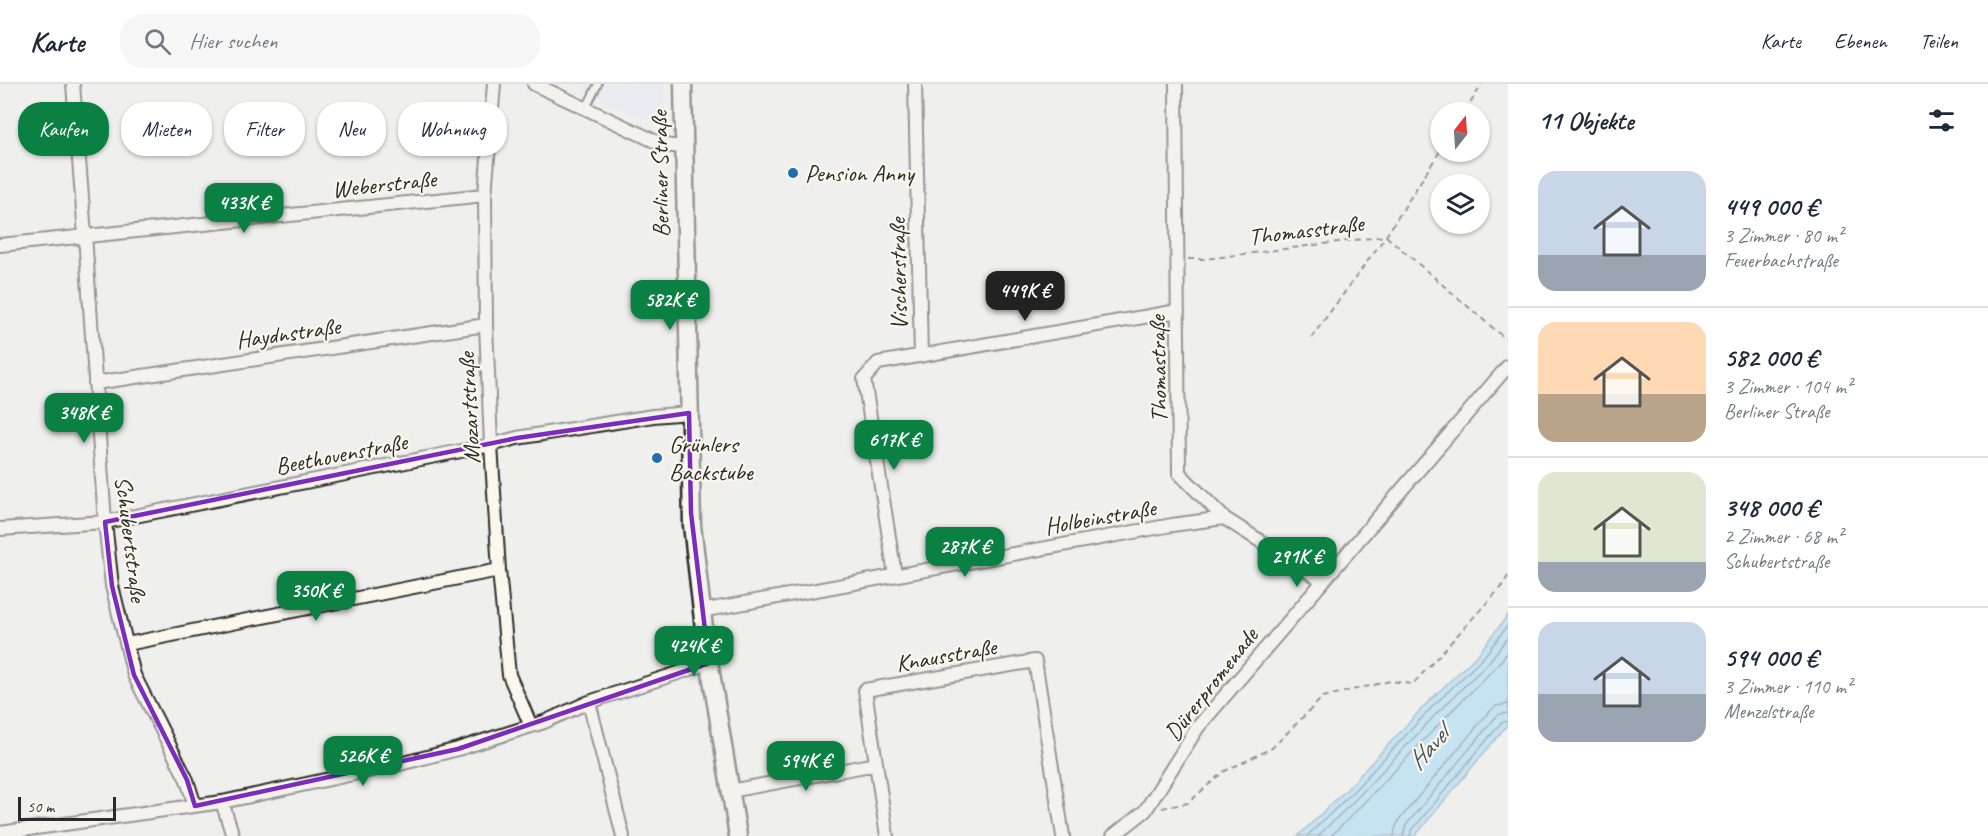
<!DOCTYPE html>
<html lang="de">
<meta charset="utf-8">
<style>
:root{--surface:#fff;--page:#f6f6f7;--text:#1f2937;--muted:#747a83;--line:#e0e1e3;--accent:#0b8043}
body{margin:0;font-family:Caveat,sans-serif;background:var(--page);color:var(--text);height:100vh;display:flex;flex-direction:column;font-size:22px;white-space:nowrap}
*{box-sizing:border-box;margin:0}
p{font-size:20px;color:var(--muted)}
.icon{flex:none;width:33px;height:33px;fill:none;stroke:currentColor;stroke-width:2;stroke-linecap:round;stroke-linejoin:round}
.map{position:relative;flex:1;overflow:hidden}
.details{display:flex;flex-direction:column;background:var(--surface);width:480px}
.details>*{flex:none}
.top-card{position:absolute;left:18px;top:18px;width:570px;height:54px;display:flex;gap:12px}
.needle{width:39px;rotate:17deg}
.fabs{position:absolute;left:1430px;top:18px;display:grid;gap:12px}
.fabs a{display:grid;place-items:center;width:60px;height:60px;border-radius:50%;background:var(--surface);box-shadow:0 2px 4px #0004;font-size:30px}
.scale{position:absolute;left:18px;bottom:15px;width:98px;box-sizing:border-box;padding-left:6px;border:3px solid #2b2b2b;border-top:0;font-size:16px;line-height:21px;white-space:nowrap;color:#2b2b2b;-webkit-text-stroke:4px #fbf7ec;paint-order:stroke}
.price{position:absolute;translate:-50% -51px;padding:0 14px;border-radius:12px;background:var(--accent);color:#fff;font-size:20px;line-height:39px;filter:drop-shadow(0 2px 3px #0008)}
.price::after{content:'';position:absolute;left:50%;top:36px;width:18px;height:14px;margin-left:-9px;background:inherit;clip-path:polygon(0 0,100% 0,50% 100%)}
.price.current{background:#222;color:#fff}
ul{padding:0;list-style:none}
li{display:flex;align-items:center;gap:18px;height:150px;padding:0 30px}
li+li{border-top:2px solid var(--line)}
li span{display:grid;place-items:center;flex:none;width:168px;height:120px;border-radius:18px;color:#555}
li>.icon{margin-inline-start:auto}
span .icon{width:72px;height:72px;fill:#fffc;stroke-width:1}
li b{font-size:26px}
h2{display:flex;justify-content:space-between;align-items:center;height:72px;padding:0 30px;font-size:26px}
.pill{padding:0 21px;border-radius:24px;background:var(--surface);box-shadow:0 2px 4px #0004;font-size:21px;line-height:54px}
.pill.current{background:var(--accent);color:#fff}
header{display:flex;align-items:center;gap:36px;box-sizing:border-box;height:84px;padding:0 30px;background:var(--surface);border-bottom:2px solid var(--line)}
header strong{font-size:28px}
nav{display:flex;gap:33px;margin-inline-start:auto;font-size:21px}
.search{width:420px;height:54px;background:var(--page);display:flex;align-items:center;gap:15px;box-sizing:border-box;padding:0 21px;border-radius:24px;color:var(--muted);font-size:22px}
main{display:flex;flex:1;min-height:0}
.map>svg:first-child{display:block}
</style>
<header>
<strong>Karte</strong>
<div class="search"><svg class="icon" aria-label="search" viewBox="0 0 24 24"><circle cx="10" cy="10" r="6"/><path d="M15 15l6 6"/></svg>Hier suchen</div>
<nav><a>Karte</a><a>Ebenen</a><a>Teilen</a></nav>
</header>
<main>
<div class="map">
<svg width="1508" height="752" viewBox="0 0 1508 752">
<rect width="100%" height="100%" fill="#efefee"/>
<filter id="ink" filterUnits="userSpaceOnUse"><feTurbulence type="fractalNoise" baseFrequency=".0167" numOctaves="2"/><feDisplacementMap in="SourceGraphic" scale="12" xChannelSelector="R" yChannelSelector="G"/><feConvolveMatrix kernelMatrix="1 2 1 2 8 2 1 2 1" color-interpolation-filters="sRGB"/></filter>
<g filter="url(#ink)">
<!-- built -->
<path fill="#e1e6f1" d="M577,0H664L665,44L603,16Z"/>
<!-- water -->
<path fill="#94d4f6" stroke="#6a90a5" stroke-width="1.5" d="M1508,531V640L1415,752H1298L1346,706L1428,618L1478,570Z"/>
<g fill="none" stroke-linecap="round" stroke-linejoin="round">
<!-- shore -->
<path stroke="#556f7c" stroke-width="1.5" d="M1307,752L1350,711L1433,622L1483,574L1508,541
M1318,752L1355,716L1438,628L1488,579L1508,553
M1331,752C1370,714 1406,674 1444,635C1465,612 1489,593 1508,568
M1394,752L1395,745L1399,736L1488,629L1496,622L1508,620
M1403,752L1406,741L1495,634L1500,630L1508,629
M1410,752L1412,746L1501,639L1508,637"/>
<defs>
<path id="service" d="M586,24L598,0"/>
<path id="minor" d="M73,0L85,151L105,438L112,502L134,591L187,696L195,722
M494,0L485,111L486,241L491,361L499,486L509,591L531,642
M534,0L663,61L683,63
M915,0L921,272
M1176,0L1179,389L1224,434L1323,497
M0,161L485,111
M95,299L486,241
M0,445L105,438L491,361L517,354L653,332L689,329
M895,491L864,295L878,279L1178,227
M701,527L1172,441L1224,434
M127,560L499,486
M589,618L623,752
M730,707L876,680
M222,718L233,752
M0,749L222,718L396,681L458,665L515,647L544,638L589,618L709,579
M887,752L865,606L1035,577L1063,752
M1113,752L1145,727L1198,643L1508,282"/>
<path id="secondary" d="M683,0L692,441L705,553L738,752"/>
</defs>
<!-- service casing -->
<use href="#service" stroke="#2b2b2b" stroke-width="10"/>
<!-- minor casing -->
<use href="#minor" stroke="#2b2b2b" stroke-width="16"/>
<!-- secondary casing -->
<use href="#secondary" stroke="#2b2b2b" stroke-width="21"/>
<!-- path -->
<path stroke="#2b2b2b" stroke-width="2" stroke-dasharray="6 4.5" stroke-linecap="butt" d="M1465,28L1482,0
M1188,175H1205L1386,152L1508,257
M1311,254L1386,152L1440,67
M1162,724L1188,719L1223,688L1272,664L1323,613L1390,597L1413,600L1502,502L1508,492"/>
<!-- service -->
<use href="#service" stroke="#fbf7ec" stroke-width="6"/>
<!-- minor -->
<use href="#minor" stroke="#fbf7ec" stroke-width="12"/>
<!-- secondary -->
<use href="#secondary" stroke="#fbf7ec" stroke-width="16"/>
</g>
</g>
<!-- marked area -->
<path d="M0 0H1508V752H0ZM689,329L691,429L709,579L458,665L195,722L187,696L134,591L112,502L105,438L517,354Z" fill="#efefee" fill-opacity=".55" fill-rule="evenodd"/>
<path fill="none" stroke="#7b2cbf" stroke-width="4.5" stroke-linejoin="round" d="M689,329L691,429L709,579L458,665L195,722L187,696L134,591L112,502L105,438L517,354Z"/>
<!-- markers -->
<g fill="#1f6fb2" stroke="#fbf7ec" stroke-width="2">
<circle cx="793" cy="89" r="6"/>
<circle cx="657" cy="374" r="6"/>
</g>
<g text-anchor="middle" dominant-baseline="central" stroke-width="4.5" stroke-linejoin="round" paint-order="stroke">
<!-- poi labels -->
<g font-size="24" fill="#2b2b2b" stroke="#fbf7ec" text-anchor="start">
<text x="805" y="89">Pension Anny</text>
<text x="669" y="360">Grünlers<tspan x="669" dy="28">Backstube</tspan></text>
</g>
<!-- street labels -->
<g font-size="24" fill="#2b2b2b" stroke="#fbf7ec">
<text transform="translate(660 90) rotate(-91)">Berliner Straße</text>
<text transform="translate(384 100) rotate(-6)">Weberstraße</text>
<text transform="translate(1306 146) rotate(-7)">Thomasstraße</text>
<text transform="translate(898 190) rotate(-91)">Vischerstraße</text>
<text transform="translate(288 249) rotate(-8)">Haydnstraße</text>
<text transform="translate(1158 285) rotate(-91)">Thomastraße</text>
<text transform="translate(469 324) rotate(-93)">Mozartstraße</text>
<text transform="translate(341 370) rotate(-11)">Beethovenstraße</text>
<text transform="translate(1100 433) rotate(-10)">Holbeinstraße</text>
<text transform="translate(131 455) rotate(83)">Schubertstraße</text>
<text transform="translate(946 571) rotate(-10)">Knausstraße</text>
<text transform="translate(1211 600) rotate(-52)">Dürerpromenade</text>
</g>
<!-- water labels -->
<g font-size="26" font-style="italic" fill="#45555e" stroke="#fbf7ec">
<text transform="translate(1428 664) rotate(-48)">Havel</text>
</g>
</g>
</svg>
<div class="fabs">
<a><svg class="needle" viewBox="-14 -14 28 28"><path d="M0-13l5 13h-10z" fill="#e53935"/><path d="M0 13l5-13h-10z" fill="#747a83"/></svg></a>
<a><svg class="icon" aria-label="layers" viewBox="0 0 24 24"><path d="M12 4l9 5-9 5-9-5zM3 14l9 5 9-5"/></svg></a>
</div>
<div class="scale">50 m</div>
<b class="price" style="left:244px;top:150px">433K €</b>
<b class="price current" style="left:1025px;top:238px">449K €</b>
<b class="price" style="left:670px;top:247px">582K €</b>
<b class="price" style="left:84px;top:360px">348K €</b>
<b class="price" style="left:894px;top:387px">617K €</b>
<b class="price" style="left:965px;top:494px">287K €</b>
<b class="price" style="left:1297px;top:504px">291K €</b>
<b class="price" style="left:316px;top:538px">350K €</b>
<b class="price" style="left:694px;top:593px">424K €</b>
<b class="price" style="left:363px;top:703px">526K €</b>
<b class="price" style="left:806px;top:708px">594K €</b>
<div class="top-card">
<a class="pill current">Kaufen</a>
<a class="pill">Mieten</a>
<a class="pill">Filter</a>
<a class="pill">Neu</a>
<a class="pill">Wohnung</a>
</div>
</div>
<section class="details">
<h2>11 Objekte<svg class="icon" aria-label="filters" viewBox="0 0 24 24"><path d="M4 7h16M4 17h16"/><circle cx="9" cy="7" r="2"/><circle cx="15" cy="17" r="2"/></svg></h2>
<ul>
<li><span style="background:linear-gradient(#c9d6e8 70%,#9aa5b1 0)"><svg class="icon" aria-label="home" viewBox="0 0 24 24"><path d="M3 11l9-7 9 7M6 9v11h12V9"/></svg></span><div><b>449 000 €</b><p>3 Zimmer · 80 m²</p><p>Feuerbachstraße</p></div></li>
<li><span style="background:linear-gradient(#ffd9b3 60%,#b9a48a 0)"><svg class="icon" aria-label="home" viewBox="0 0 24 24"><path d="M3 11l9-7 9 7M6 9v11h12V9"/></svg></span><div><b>582 000 €</b><p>3 Zimmer · 104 m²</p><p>Berliner Straße</p></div></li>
<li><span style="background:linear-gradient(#dfe7d0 75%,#9aa5b1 0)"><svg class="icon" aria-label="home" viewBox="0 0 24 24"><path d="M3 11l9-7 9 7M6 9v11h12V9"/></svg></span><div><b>348 000 €</b><p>2 Zimmer · 68 m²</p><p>Schubertstraße</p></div></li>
<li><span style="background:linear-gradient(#c9d6e8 60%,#9aa5b1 0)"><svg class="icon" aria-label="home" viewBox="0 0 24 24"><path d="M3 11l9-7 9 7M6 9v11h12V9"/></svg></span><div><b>594 000 €</b><p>3 Zimmer · 110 m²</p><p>Menzelstraße</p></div></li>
</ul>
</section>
</main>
